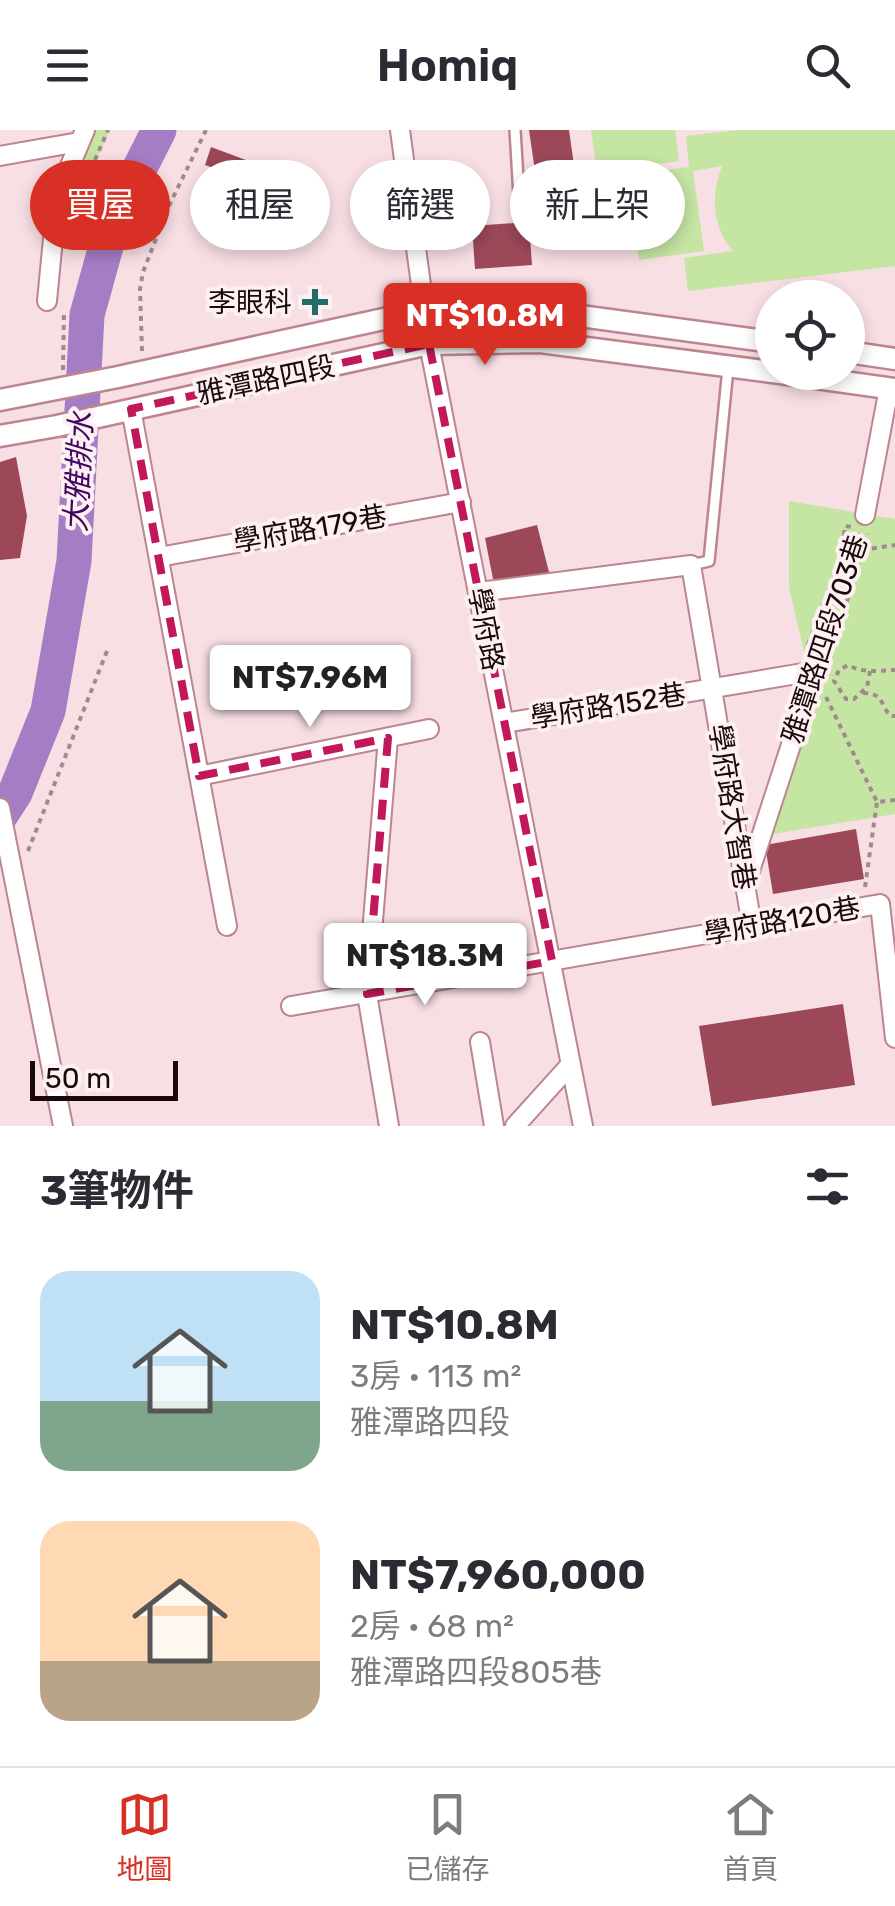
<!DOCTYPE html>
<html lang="zh-TW">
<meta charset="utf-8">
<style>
:root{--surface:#fff;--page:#f7f7f7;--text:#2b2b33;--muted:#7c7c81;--line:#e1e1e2;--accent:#d93025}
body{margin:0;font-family:Rubik,"Noto Sans TC",sans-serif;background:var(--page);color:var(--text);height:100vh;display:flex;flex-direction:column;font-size:38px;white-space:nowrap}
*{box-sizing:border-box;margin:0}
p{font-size:32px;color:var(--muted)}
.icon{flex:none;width:55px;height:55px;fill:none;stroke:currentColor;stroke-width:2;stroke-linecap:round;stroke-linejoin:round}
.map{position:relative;height:996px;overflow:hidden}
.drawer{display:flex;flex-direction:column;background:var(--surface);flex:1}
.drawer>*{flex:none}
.banner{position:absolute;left:30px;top:30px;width:835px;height:90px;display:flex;gap:20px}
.fabs{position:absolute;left:755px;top:150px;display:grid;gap:20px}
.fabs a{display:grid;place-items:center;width:110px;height:110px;border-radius:50%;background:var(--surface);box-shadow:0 5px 15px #0003;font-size:50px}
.scale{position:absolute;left:30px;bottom:25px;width:148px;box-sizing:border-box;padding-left:10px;border:5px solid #1b080b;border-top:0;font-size:28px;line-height:35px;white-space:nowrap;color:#1b080b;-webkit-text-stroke:8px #fdf0f2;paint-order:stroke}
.price{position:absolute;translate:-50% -85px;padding:0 22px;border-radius:10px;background:#fff;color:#222;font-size:32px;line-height:65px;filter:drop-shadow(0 2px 5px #0008)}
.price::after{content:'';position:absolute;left:50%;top:60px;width:30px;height:22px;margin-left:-15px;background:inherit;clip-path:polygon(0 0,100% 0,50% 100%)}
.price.current{background:var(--accent);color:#fff}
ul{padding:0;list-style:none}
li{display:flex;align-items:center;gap:30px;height:250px;padding:0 40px}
li span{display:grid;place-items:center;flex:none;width:280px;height:200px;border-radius:30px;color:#555}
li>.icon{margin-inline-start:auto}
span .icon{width:120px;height:120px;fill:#fffc;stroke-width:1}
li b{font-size:42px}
h2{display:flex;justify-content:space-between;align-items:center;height:120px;padding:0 40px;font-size:42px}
.pill{padding:0 35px;border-radius:45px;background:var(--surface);box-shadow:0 5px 15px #0003;font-size:35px;line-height:90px}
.pill.current{background:var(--accent);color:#fff}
header{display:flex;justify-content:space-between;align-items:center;height:130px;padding:0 40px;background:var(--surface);font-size:45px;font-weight:600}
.tab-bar{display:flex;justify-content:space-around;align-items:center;height:140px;border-top:2px solid var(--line);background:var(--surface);font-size:28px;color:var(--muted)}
.tab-bar a{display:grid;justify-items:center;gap:5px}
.tab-bar .current{color:var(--accent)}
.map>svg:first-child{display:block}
</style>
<header><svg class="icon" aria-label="menu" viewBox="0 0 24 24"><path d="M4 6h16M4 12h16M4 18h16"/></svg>Homiq<svg class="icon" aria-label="search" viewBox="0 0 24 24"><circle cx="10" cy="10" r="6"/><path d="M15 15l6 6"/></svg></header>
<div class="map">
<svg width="895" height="996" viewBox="0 0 895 996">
<rect width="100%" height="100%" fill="#f8dfe3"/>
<!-- green -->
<path fill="#c5e5a2" d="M87,0H110L89,46L70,39Z
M591,0H675L679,31L597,42Z
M737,0H895V136L688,161L684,128L733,121C711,95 711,65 722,36L693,41L704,121L639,130L627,45L689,37L686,6Z
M789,371L895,389V684L767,705L813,561L789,457Z"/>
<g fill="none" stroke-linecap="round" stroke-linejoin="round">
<!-- river -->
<path stroke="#a57dc5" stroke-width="35" d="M0,686L15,663L48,581L74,431L87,185L113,91L159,0"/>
</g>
<!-- building -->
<path fill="#9c4859" d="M529,0H569L581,84L542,89Z
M211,17L254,33L248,50L205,35Z
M529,92L532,135L475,139L472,96Z
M16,327L27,386L20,428L0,430V332Z
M537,395L550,446L494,454L485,408Z
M856,699L864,749L773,764L765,715Z
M843,874L855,955L712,976L699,896Z"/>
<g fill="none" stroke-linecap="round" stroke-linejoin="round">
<defs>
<path id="service" d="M515,0L519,66
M691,435L709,431L728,238"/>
<path id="minor" d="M400,0L429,214L583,996
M0,26L79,12
M47,171L57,67L85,0
M131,279L227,796
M865,385L889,258
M159,427L461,372
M479,462L691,435L752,796
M505,593L815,541L747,750
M388,608L367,864L389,996
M199,646L429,599
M0,678L63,996
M291,876L880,774L895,908
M480,912L494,996
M515,996L571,934"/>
<path id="tertiary" d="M848,222L895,229
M773,242L895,259
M0,270L118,247L425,180H536L772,212
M0,306L57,296L429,214L540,212L772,242"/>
</defs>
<!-- service casing -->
<use href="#service" stroke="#bd858e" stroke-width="14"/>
<!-- minor casing -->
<use href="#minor" stroke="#bd858e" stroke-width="22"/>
<!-- tertiary casing -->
<use href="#tertiary" stroke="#bd858e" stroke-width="25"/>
<!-- path -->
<path stroke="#a18a8e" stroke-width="4" stroke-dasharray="5 5" stroke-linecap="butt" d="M95,30L108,0
M142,221L140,159L143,142L168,78L206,0
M63,240L64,180
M862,420L895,415
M813,522L807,517L849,409L844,405L845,396L852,397
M821,522L859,403
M830,529L867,404
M870,541L867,557L854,569H846L834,551L839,540L848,535C863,543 878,541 895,540
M863,563C883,563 880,573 890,586H895
M826,567L877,672L895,670
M28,721L107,521
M865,757L877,672"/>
<!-- service -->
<use href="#service" stroke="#fff" stroke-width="9"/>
<!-- minor -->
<use href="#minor" stroke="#fff" stroke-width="18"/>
<!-- tertiary -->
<use href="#tertiary" stroke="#fff" stroke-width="20"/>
</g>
<!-- marked area -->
<path fill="none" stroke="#c2185b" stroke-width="8" stroke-dasharray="20 12" stroke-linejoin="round" d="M429,214L552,831L367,864L388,608L199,646L131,279Z"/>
<!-- markers -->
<path fill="#226d68" stroke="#fdf0f2" stroke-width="4" d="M310 157h10v10h10v10h-10v10h-10v-10h-10v-10h10z"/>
<g text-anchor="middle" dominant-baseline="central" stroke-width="8" stroke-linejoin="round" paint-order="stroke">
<!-- poi labels -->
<g font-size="28" fill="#1b080b" stroke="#fdf0f2" text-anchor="end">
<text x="292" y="172">李眼科</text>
</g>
<!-- street labels -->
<g font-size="28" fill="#1b080b" stroke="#fdf0f2">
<text transform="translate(266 250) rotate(-12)">雅潭路四段</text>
<text transform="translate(310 399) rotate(-10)">學府路179巷</text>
<text transform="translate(486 499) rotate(79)">學府路</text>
<text transform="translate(825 509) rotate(-72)">雅潭路四段703巷</text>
<text transform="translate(608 576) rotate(-9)">學府路152巷</text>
<text transform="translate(732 677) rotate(81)">學府路大智巷</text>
<text transform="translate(782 791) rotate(-10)">學府路120巷</text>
</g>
<!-- water labels -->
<g font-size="30" font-style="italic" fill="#420661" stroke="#fdf0f2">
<text transform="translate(79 342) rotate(-87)">大雅排水</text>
</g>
</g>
</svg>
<div class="fabs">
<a><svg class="icon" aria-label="locate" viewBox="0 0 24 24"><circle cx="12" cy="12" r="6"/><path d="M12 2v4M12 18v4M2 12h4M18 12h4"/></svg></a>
</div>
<div class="scale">50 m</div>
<b class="price current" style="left:485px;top:238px">NT$10.8M</b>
<b class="price" style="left:310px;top:600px">NT$7.96M</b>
<b class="price" style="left:425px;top:878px">NT$18.3M</b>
<div class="banner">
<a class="pill current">買屋</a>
<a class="pill">租屋</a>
<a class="pill">篩選</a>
<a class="pill">新上架</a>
</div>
</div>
<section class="drawer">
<h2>3筆物件<svg class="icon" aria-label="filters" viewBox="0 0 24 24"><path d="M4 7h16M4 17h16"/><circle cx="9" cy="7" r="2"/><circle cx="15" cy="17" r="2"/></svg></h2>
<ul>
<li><span style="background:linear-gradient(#bfe0f5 65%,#7fa58c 0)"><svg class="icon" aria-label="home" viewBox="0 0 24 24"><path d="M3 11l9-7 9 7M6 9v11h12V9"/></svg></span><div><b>NT$10.8M</b><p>3房 · 113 m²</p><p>雅潭路四段</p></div></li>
<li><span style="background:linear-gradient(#ffd9b3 70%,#b9a48a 0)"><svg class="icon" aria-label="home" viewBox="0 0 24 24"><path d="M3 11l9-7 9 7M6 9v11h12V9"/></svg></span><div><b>NT$7,960,000</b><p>2房 · 68 m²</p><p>雅潭路四段805巷</p></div></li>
</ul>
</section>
<nav class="tab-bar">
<a class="current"><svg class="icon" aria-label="map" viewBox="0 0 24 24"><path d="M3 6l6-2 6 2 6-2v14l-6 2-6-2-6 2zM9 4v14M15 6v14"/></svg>地圖</a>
<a><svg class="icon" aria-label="saved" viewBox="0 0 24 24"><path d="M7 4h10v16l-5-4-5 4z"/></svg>已儲存</a>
<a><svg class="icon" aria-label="home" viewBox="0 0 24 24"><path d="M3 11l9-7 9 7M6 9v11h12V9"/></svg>首頁</a>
</nav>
